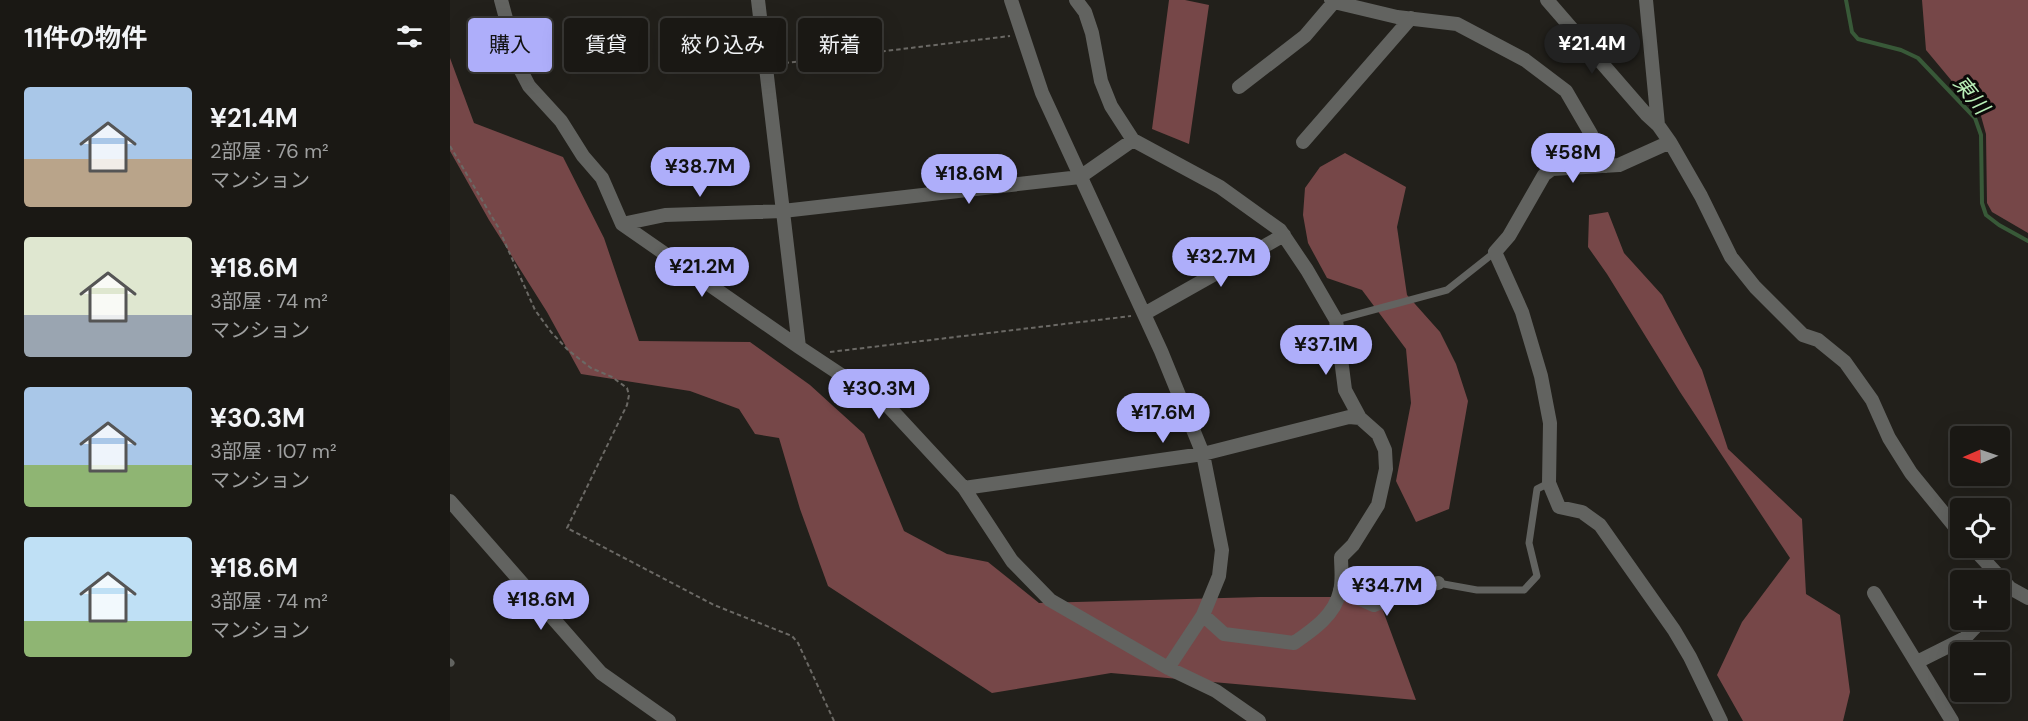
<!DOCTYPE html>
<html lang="ja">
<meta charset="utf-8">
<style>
:root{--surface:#1a1814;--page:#23211d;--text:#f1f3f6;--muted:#9fa0a0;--line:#383734;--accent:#aeaefa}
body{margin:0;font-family:"DM Sans","Noto Sans JP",sans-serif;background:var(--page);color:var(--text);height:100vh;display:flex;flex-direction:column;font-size:22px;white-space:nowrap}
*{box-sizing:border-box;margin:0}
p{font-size:20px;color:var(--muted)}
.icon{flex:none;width:33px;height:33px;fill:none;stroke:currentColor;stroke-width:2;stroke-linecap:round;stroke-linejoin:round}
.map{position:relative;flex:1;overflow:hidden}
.details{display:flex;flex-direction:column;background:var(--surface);width:450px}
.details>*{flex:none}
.hud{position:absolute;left:18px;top:18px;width:570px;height:54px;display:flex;gap:12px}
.needle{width:39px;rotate:268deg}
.tools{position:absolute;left:1500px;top:426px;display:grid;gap:12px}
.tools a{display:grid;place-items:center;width:60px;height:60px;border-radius:6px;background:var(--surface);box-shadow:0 6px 24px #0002,0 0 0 2px var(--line);font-size:30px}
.price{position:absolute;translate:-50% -51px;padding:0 14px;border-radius:21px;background:var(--accent);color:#111;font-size:20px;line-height:39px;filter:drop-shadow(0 2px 3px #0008)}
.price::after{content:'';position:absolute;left:50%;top:36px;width:18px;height:14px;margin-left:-9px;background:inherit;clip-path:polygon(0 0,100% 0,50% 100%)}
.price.selected{background:#222;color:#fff}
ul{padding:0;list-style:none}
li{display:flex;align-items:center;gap:18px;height:150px;padding:0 24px}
li span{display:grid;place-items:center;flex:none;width:168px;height:120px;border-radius:6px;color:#555}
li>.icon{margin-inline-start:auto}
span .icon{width:72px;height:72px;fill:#fffc;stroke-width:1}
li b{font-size:26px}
h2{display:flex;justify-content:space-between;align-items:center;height:72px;padding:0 24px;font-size:26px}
.chip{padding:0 21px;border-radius:6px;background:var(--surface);box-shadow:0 6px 24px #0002,0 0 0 2px var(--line);font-size:21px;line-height:54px}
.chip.selected{background:var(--accent);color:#111}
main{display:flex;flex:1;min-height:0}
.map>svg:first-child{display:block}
</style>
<main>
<section class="details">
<h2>11件の物件<svg class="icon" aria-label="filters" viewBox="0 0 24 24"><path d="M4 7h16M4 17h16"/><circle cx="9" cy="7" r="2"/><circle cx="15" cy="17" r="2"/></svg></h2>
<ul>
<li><span style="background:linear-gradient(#a9c7e8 60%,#b9a48a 0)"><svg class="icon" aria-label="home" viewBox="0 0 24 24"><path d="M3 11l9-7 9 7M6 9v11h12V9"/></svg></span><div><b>¥21.4M</b><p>2部屋 · 76 m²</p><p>マンション</p></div></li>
<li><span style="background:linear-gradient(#dfe7d0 65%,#9aa5b1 0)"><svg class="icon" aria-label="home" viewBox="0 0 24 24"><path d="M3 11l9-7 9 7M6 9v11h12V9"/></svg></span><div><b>¥18.6M</b><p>3部屋 · 74 m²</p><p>マンション</p></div></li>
<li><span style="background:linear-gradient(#a9c7e8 65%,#8fb573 0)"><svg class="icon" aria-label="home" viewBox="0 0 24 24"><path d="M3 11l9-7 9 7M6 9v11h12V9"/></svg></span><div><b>¥30.3M</b><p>3部屋 · 107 m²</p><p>マンション</p></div></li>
<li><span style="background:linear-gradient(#bfe0f5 70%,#8fb573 0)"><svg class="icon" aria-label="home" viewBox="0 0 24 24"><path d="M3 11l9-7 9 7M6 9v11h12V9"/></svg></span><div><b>¥18.6M</b><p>3部屋 · 74 m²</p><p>マンション</p></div></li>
</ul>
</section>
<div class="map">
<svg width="1578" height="721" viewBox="0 0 1578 721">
<rect width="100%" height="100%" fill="#22201b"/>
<!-- forest -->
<path fill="#764748" d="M719,0H735L759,5L739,144L702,129Z
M1472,0H1578V233L1542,212L1537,203L1536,134L1531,116L1476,50Z
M0,58L24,123L113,157L154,238L189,341L300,342L360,385L414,434L454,531L497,554L538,562L589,603L810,597H928L966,700L661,673L542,693L378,586L350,509L329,438L305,434L289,409L240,391L131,374L97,312L39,220L0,151Z
M895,153L956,187L947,227L957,295L990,332L1006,364L1018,401L999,509L966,522L946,481L961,403L956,349L912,290L877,278L858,243L853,215L855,188L870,167Z
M1158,212L1174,253L1212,295L1252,370L1278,449L1352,519L1356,594L1390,615L1400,692L1393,721H1293L1267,675L1292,622L1340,558L1230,392L1157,274L1138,247L1139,215Z"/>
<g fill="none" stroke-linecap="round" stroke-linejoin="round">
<!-- stream -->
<path stroke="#385938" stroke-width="4" d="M1396,0L1402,32L1408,39L1451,50L1468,58L1525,118L1531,135L1532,203L1536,215L1549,225L1578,241"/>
<!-- path -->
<path stroke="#6b6965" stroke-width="2" stroke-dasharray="4.5 3" stroke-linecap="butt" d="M327,64L560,36
M0,146L48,227L85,310L101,332L118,350L141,368L162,377L177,388L179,395L177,405L117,528L264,605L342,636L348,643L384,721
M380,352L681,316"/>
<!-- lane -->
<path stroke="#626360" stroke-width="7" d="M886,320L997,290L1045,252
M988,583L1027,590H1074L1087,576L1079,543L1087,489L1099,483
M0,662L1,663"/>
<!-- street -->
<path stroke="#626360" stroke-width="14" d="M51,0L69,67L79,86L111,121L133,156L152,178L172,224L349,347L438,406L514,488L562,561L600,600L718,668L766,691L809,721
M308,0L349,347
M561,0L592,93L711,351L753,454L772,550L769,576L753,615L718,668
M626,0L635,12L642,33L651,81L661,106L683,140L770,187L830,230L857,270L886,320L895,390L910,418L928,434L935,450L936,469L928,505L903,545L891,557C891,567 893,580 890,591C885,615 863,630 844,643L774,634L753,615
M881,0L884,2L947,17L1007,24L1075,60L1116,91L1141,134L1155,166
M1097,0L1196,114L1208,125L1220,142L1251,196L1281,257L1305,287L1353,335L1368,340L1395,362L1422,400L1439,438L1461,473L1510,533
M1196,0L1208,125
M789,87L855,36L884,2
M853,142L961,18
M1220,142L1169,165L1102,169L1094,175L1059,236L1045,252L1072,312L1091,376L1100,423L1099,483L1109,507L1132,512L1150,525L1224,630L1240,657L1271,721
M172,224L215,215L333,211L630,177L683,140
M694,314L834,235
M514,488L753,454L899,417L910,418
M0,501L151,673L219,721
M1523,548L1560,588L1578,598
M890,590L924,605L961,589L988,583
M1424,593L1502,721
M1550,600L1560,588
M1467,662L1515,638L1532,620"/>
</g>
<g text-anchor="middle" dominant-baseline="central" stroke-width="6" stroke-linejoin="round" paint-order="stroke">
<!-- water labels -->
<g font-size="21" font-style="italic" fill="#b8efb7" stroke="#0b0908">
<text transform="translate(1521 95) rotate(51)">東川</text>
</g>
</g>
</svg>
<div class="tools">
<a><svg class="needle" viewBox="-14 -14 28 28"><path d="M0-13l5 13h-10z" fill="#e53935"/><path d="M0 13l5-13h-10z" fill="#9fa0a0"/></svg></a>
<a><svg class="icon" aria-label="locate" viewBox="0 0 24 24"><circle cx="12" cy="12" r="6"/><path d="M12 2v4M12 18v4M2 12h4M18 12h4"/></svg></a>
<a>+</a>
<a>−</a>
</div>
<b class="price selected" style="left:1142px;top:75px">¥21.4M</b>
<b class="price" style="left:1123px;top:184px">¥58M</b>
<b class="price" style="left:250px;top:198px">¥38.7M</b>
<b class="price" style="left:519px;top:205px">¥18.6M</b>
<b class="price" style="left:771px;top:288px">¥32.7M</b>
<b class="price" style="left:252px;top:298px">¥21.2M</b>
<b class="price" style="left:876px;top:376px">¥37.1M</b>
<b class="price" style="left:429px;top:420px">¥30.3M</b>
<b class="price" style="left:713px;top:444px">¥17.6M</b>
<b class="price" style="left:937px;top:617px">¥34.7M</b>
<b class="price" style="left:91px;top:631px">¥18.6M</b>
<div class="hud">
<a class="chip selected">購入</a>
<a class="chip">賃貸</a>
<a class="chip">絞り込み</a>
<a class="chip">新着</a>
</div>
</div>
</main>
